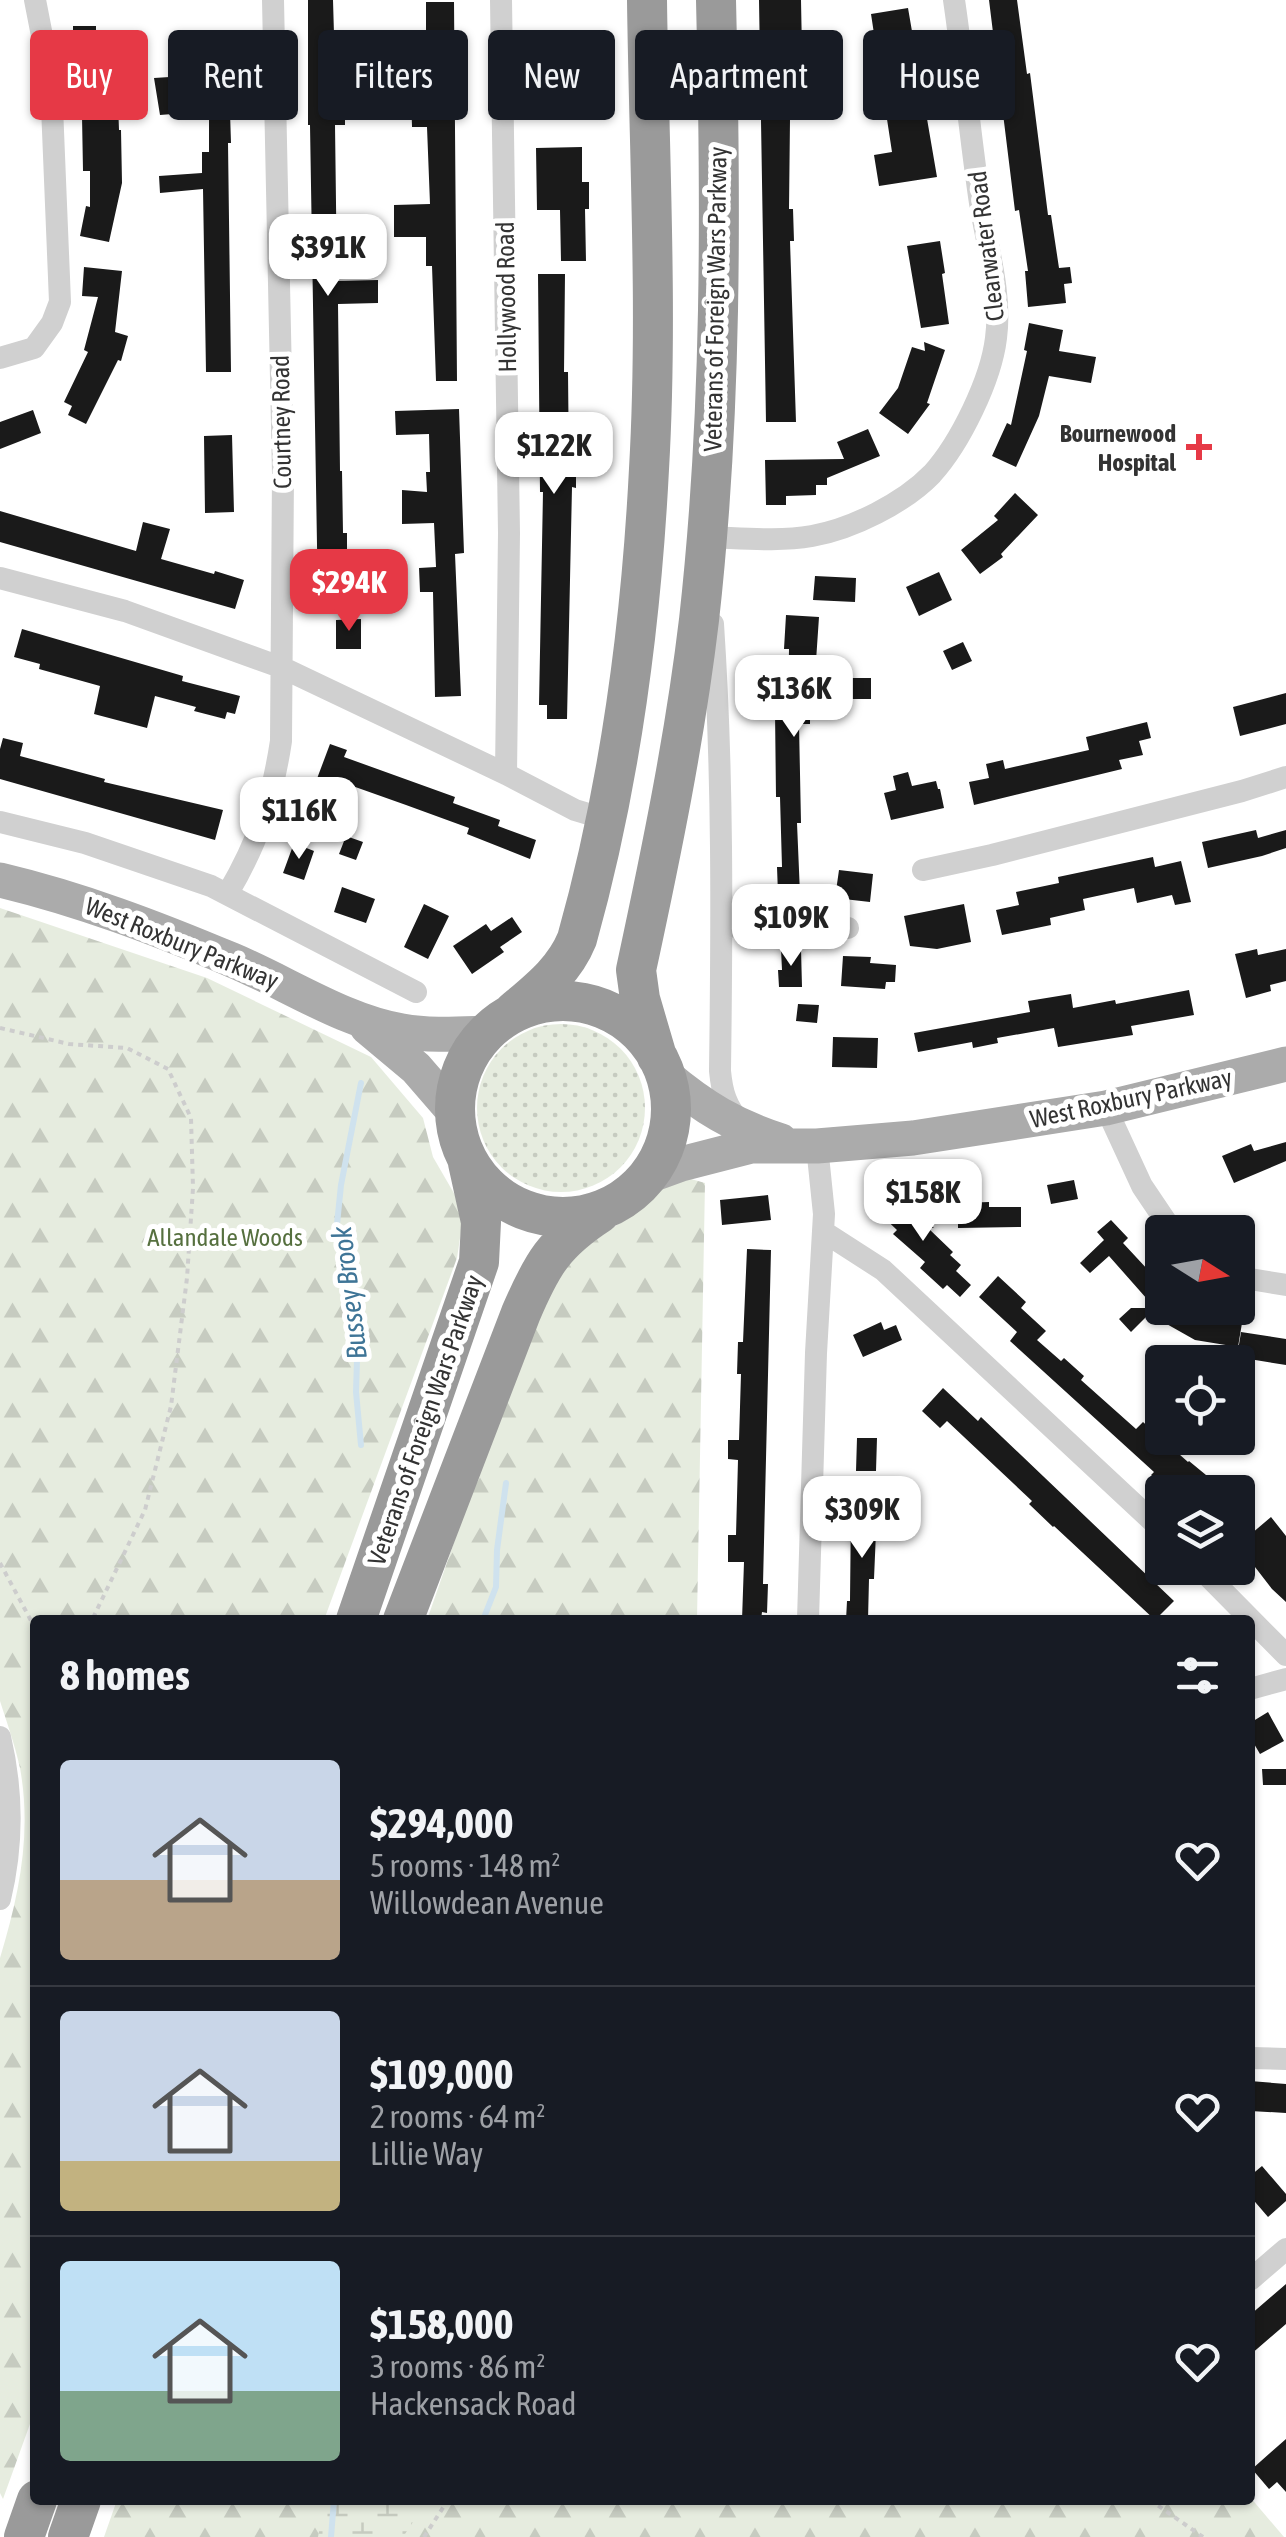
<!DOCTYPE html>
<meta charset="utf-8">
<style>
:root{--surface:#171b24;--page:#20242c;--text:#f1f3f6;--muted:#9ea1a6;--line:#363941;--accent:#e63946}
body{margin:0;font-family:"Asap Condensed",sans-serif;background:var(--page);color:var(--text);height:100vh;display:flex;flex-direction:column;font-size:38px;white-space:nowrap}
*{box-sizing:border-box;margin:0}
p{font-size:32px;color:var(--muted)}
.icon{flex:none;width:55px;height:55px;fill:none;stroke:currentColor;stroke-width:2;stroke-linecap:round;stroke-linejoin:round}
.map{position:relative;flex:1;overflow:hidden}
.details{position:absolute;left:30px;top:1615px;width:1225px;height:890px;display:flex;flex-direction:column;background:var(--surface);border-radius:10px;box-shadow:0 2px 8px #0004}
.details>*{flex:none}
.hud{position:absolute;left:30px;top:30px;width:1228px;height:90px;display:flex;gap:20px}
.needle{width:65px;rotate:101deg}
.controls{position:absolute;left:1145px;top:1215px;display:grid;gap:20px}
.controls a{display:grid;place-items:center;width:110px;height:110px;border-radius:10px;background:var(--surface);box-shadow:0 2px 8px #0004;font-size:50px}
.price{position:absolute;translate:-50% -85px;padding:0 22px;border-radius:20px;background:#fff;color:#222;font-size:32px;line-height:65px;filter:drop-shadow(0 2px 5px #0008)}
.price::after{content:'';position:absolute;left:50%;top:60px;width:30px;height:22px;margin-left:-15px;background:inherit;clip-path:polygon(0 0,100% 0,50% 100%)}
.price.on{background:var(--accent);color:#fff}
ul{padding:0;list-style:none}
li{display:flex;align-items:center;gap:30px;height:250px;padding:0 30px}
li+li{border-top:2px solid var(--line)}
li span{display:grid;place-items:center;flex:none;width:280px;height:200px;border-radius:10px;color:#555}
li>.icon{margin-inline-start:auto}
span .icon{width:120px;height:120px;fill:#fffc;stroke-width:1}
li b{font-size:42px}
h2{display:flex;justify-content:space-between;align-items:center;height:120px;padding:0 30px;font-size:42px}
.tag{padding:0 35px;border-radius:10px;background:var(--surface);box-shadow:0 2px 8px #0004;font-size:35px;line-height:90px}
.tag.on{background:var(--accent);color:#fff}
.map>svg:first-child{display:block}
</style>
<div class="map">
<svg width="1286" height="2537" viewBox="0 0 1286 2537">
<defs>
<pattern id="grass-dots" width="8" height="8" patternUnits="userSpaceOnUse" patternTransform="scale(2.5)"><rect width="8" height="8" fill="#e6ecdf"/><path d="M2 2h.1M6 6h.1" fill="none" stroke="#c6cbc0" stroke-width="1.8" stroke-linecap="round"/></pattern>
<pattern id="forest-firs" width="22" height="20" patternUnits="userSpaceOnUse" patternTransform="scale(2.5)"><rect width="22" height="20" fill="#e6ecdf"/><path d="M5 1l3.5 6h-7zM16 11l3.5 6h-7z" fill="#c6cbc0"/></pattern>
<pattern id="wetland-marsh" width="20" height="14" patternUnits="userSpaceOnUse" patternTransform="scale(2.5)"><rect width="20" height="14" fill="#e6ecdf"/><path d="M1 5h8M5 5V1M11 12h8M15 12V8" fill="none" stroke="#c6cbc0"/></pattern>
</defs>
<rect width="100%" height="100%" fill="#fff"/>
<!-- grass -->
<path fill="url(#grass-dots)" d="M477 1108a84 84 0 1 1 168 0a84 84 0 1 1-168 0Z"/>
<!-- forest -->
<path fill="url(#forest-firs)" d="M0,908L207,978L371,1057L423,1118L433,1157L455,1195L462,1225L457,1258L324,1620H35V2410L3,2499L0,2493V1958C19,1895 32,1834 20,1768C15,1745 7,1723 0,1701Z
M677,1175L705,1183L697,1620H427L546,1278L609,1230L632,1216Z
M1250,2497L1284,2537H104L117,2500H1250Z"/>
<!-- wetland -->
<path fill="url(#wetland-marsh)" d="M325,2500H405L415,2519L403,2537H318Z"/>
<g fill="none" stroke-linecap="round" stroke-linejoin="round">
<!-- stream -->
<path stroke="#cfe2ee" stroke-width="6" d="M361,1083L341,1185L336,1234L346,1287L358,1328L356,1392L361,1445
M483,1620L496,1587L497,1550L506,1483
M331,2537L334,2500"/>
</g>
<!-- building -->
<path fill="#1a1a1a" d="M308,0H333L336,103H345V125H335L337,281L378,280V303L338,304L340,471H342L343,533H347V554H343V605H318L310,125H308Z
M759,0H801L802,52H785L786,119H790L789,209H793L794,241H790L796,422H766Z
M989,0H1017L1027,74L1030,73L1048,215H1051L1059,268L1070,267L1072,283L1064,284L1066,303L1028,307L1025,271H1028L1019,210L1015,211Z
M426,2H454L457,381H436L432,266H426V237H394V205L430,204L427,127H412L411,93H426Z
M908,8L937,177L879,186L874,155L892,152L871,14Z
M73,26H96V31H113L114,77H117L119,130H121L122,183L109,242L80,236L86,206L90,207V171H83L81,61H73Z
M597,38L598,84L591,85V103L566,104L565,39Z
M200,56H226L227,112H230L231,143H228L231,372H206L203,189L160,193L159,176L202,173V152H209V111L160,115L154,78L201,75Z
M582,147V182H589V209H585L586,261H561L560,210H537L536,148Z
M940,241L945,273L942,274L949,324L921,328L907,246Z
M84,267L122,271L115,332L128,336L121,361L118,360L86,424L68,415L72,406L64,402L88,352L84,350L98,297L82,296Z
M538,274H565L564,372H568L569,472H576V488L572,487L567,719H547V705H539L543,492H540Z
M1029,323L1063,330L1059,351L1096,357L1091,383L1049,376L1039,416L1016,467L992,456L1007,423L1011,425L1027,351L1024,350Z
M924,342L945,350L927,403L930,404L908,434L879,413L898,388L912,347L925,351Z
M459,409L464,553L455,554L461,696L435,697L433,592H420L419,568L436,567L434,523L402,524V490L427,492L426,472H430L429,434L396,435L395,411Z
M33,410L41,433L0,449V422Z
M868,429L880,456L827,478V485H816V495L786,496V505H766L765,460L844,459L837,442Z
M232,435L234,512L205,513L204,436Z
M1015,493L1038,515L1001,554L1003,557L980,574L961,550L998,520L994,516Z
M0,511L136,551L143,522L170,529L161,559L214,574L215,571L244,580L235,609L0,542Z
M939,572L952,600L919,616L906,587Z
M815,576L856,578L855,602L813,600Z
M786,615L819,617L816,661H820L819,697H810V724H799L801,823H797L800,894H778L777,867H782L780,797H776L775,711H788L789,649H784Z
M361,619V649H336V620Z
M22,629L183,676L182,681L240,696L235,714L227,712L225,719L194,711L196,707L155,696L147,728L94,714L100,686L39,669L40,664L14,657Z
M963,642L972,661L952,670L943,651Z
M850,678H871V699H850Z
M1286,693V724L1240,736L1233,707Z
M1147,722L1151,738L1139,741L1143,755L1119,760L1122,769L974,805L969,782L989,778L986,764L1003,760L1005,769L1089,750L1086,737Z
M3,738L23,743L20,756L105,779L104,782L223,810L215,840L0,779V749Z
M330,744L347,750L344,757L455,797L453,803L500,820L498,826L536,840L530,859L467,834L469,828L406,805L344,783L340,793L315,784Z
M908,772L912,786L936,781L938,789H940L944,808L891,820L884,793L896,790L893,776Z
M1256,830L1258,838L1286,830V848L1262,856L1208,868L1202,842Z
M346,836L363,842L356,860L339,854Z
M294,843L314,851L304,880L283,873Z
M1153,857L1155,867L1181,861L1191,902L1175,905L1172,895L1137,903L1134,888L1083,899L1085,910L1050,918L1051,925L1002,935L996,910L1019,905L1016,892L1059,883L1058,877Z
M839,870L873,874L870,902L835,898Z
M342,887L375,899L366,923L334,912Z
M424,904L449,916L428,959L404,947Z
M964,904L971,942L937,949L910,946L904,916Z
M512,917L522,932L500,947L504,952L472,974L453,946L486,924L491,931Z
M781,949H801L802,987H779L778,970H782Z
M1257,949L1258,955L1286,949V981L1270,985L1271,991L1246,998L1235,954Z
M843,956L871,957L870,963L896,965L895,982H886L885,989L841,986Z
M1189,990L1194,1015L1131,1026L1133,1035L1058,1047L1054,1028L997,1038L998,1043L973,1048L972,1042L918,1052L914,1033L1030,1012L1028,1001L1071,994L1073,1008L1115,1000L1116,1004Z
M798,1004L819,1005L817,1023L796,1021Z
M833,1037L878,1038L877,1068L832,1067Z
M1286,1142V1161L1234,1183L1222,1156L1251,1144L1254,1151Z
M1074,1180L1078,1199L1051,1204L1047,1185Z
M768,1195L771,1220L722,1225L720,1200Z
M884,1195L892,1203L898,1195L934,1228H928L953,1252L950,1255L961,1265L956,1271L971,1285L960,1297L947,1285L943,1289L920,1268L925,1262L893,1234L897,1230L873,1207Z
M989,1202V1207H1021V1227L958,1228V1206H962V1203Z
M1111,1220L1128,1238L1123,1243L1162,1285L1147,1299L1109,1256L1090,1273L1080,1263L1104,1240L1097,1232Z
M747,1249L771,1250L763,1584H768L767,1613L762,1612L761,1620H742L744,1562H728V1535H736L738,1460L728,1459V1440H739L741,1374H737L738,1342H743Z
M998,1276L1026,1302L1021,1308L1046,1331L1037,1340L1061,1361L1064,1358L1084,1376L1081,1380L1136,1429L1143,1422L1188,1462L1189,1461L1206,1475L1190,1492H1171L1151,1475L1154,1472L1010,1341L1017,1332L979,1297Z
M1131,1308H1188L1206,1318L1242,1323L1238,1347L1195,1340L1149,1314L1131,1332L1119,1319Z
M881,1322L884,1330L896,1325L902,1340L863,1357L853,1335Z
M1241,1332L1286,1339V1365L1237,1357Z
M943,1388L978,1421L981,1417L1174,1601L1155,1620L1054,1526L1053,1527L1029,1504L1032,1501L947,1421L940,1428L922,1411Z
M857,1438H877L876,1471H856Z
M851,1507L877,1508L874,1579H869L868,1620H846L847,1601H850Z
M1271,1517L1286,1536V1602L1272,1589L1238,1545Z
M1268,1712L1284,1741L1260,1754L1250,1737V1723Z
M1262,1769H1286V1785H1263Z
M1250,2081L1286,2084V2113L1250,2111Z
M1262,2166L1286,2194V2201L1268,2217L1250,2196V2176Z
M1286,2284V2324L1250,2355V2315Z
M1286,2439V2492L1277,2482L1269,2489L1252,2469Z"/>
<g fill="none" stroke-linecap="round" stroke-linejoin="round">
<!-- path -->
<path stroke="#cdcdcd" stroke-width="4" stroke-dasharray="5 5" stroke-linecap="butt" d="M0,1028L69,1044L127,1048L168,1069L191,1118L193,1188L187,1278L171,1406L145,1510L92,1620
M0,1563L35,1628
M1150,2500L1203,2537
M424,2537L448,2500"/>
<!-- street -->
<path stroke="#d0d0d0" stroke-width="22" d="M501,0L509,533L506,774
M0,358L34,348L52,323L60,302L51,82L35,0
M707,548L706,537C741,538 778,542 812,536C852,529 904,503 932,474C960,443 991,380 996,338C1002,293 987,247 980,203C970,136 964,68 954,0
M0,578L125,611L283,668L506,774L575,810L605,819
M713,624C723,773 722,922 720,1071C722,1092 726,1106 740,1122
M0,822L85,843L211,886L416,992
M923,870L992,855L1242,791L1286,777
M228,893C258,842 272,800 281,741L283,473L273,0
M723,927L801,923L848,928
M1106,1108L1142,1186L1173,1232
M824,1232L883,1270L1162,1530
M1238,1277L1286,1285
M1200,1568L1286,1655
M808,1620L816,1353L824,1214L817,1146
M1250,1689L1286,1679
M0,1737C13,1792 13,1845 0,1899
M1250,2058L1286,2059
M1250,2280L1286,2249"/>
<!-- primary -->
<path stroke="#ababab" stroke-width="35" d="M0,880C80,899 156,928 232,960C287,983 343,1021 402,1031C429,1036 458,1034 486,1033
M367,1027L416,1068L455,1113
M666,1076C703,1107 734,1126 781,1141
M648,1176L681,1164L751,1146H817L913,1138L1106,1108L1286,1064"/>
<!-- highway -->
<path stroke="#9a9a9a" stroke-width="40" d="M455 1109a108 108 0 1 1 216 0a108 108 0 1 1-216 0Z
M513,1012C539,990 564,971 577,939C620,786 641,626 649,469C658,313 649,156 647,0
M657,1057L640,999L636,970C661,854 685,738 699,620C722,415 721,206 716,0
M356,1620L479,1262L481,1222L468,1163
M403,1620L521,1313C542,1264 554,1243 600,1213
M24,2537L37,2500
M68,2537L81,2500"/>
</g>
<!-- markers -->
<path fill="#e63946" stroke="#fff" stroke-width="4" d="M1194 432h10v10h10v10h-10v10h-10v-10h-10v-10h10z"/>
<g text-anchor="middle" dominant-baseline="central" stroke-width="10" stroke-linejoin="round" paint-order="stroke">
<!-- street labels -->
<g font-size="25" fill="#333" stroke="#fff">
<text transform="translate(986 246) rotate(-97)">Clearwater Road</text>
<text transform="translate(506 297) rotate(-91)">Hollywood Road</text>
<text transform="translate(715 299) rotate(-89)">Veterans of Foreign Wars Parkway</text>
<text transform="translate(281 422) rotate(-91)">Courtney Road</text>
<text transform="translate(182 943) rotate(22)">West Roxbury Parkway</text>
<text transform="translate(1131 1098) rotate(-12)">West Roxbury Parkway</text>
<text transform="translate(425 1420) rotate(-71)">Veterans of Foreign Wars Parkway</text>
</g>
<!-- poi labels -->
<g font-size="25" font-weight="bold" fill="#333" stroke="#fff" text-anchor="end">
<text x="1176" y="433">Bournewood<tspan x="1176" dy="29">Hospital</tspan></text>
</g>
<!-- park labels -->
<g font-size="25" fill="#56703f" stroke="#fff">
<text x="225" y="1237">Allandale Woods</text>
</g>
<!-- water labels -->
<g font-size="28" font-style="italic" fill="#3f7597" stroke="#fff">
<text transform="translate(349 1293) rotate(-97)">Bussey Brook</text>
</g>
</g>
</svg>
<div class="controls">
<a><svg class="needle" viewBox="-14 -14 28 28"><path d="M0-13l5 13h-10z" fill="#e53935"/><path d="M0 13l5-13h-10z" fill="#9ea1a6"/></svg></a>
<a><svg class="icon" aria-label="locate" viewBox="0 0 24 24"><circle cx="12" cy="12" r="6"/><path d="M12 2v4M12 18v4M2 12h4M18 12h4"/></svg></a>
<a><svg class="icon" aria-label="layers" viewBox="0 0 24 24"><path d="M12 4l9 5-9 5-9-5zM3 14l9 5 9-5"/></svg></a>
</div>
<b class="price" style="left:328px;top:299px">$391K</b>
<b class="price" style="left:554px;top:497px">$122K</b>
<b class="price on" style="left:349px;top:634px">$294K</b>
<b class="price" style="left:794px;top:740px">$136K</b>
<b class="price" style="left:299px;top:862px">$116K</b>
<b class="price" style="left:791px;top:969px">$109K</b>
<b class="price" style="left:923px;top:1244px">$158K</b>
<b class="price" style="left:862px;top:1561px">$309K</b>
<div class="hud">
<a class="tag on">Buy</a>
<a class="tag">Rent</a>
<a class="tag">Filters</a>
<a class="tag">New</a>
<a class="tag">Apartment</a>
<a class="tag">House</a>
</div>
<section class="details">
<h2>8 homes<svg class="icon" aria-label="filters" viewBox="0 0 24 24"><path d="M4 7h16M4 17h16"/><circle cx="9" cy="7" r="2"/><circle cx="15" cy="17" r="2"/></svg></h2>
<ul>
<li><span style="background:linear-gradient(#c9d6e8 60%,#b9a48a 0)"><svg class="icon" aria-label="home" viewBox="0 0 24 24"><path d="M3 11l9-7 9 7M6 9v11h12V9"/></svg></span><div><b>$294,000</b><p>5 rooms · 148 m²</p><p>Willowdean Avenue</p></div><svg class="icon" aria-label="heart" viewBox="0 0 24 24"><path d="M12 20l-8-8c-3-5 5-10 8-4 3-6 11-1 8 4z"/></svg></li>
<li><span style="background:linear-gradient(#c9d6e8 75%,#c2b280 0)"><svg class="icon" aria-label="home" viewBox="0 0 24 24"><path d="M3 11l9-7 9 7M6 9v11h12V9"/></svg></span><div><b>$109,000</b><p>2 rooms · 64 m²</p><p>Lillie Way</p></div><svg class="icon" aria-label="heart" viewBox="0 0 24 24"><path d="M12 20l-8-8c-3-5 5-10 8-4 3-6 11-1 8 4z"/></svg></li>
<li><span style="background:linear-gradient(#bfe0f5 65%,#7fa58c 0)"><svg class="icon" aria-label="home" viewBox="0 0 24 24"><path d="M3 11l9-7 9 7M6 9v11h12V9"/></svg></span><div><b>$158,000</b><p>3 rooms · 86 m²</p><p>Hackensack Road</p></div><svg class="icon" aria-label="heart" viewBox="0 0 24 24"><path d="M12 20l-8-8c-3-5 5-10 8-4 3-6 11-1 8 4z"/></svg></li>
</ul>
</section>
</div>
